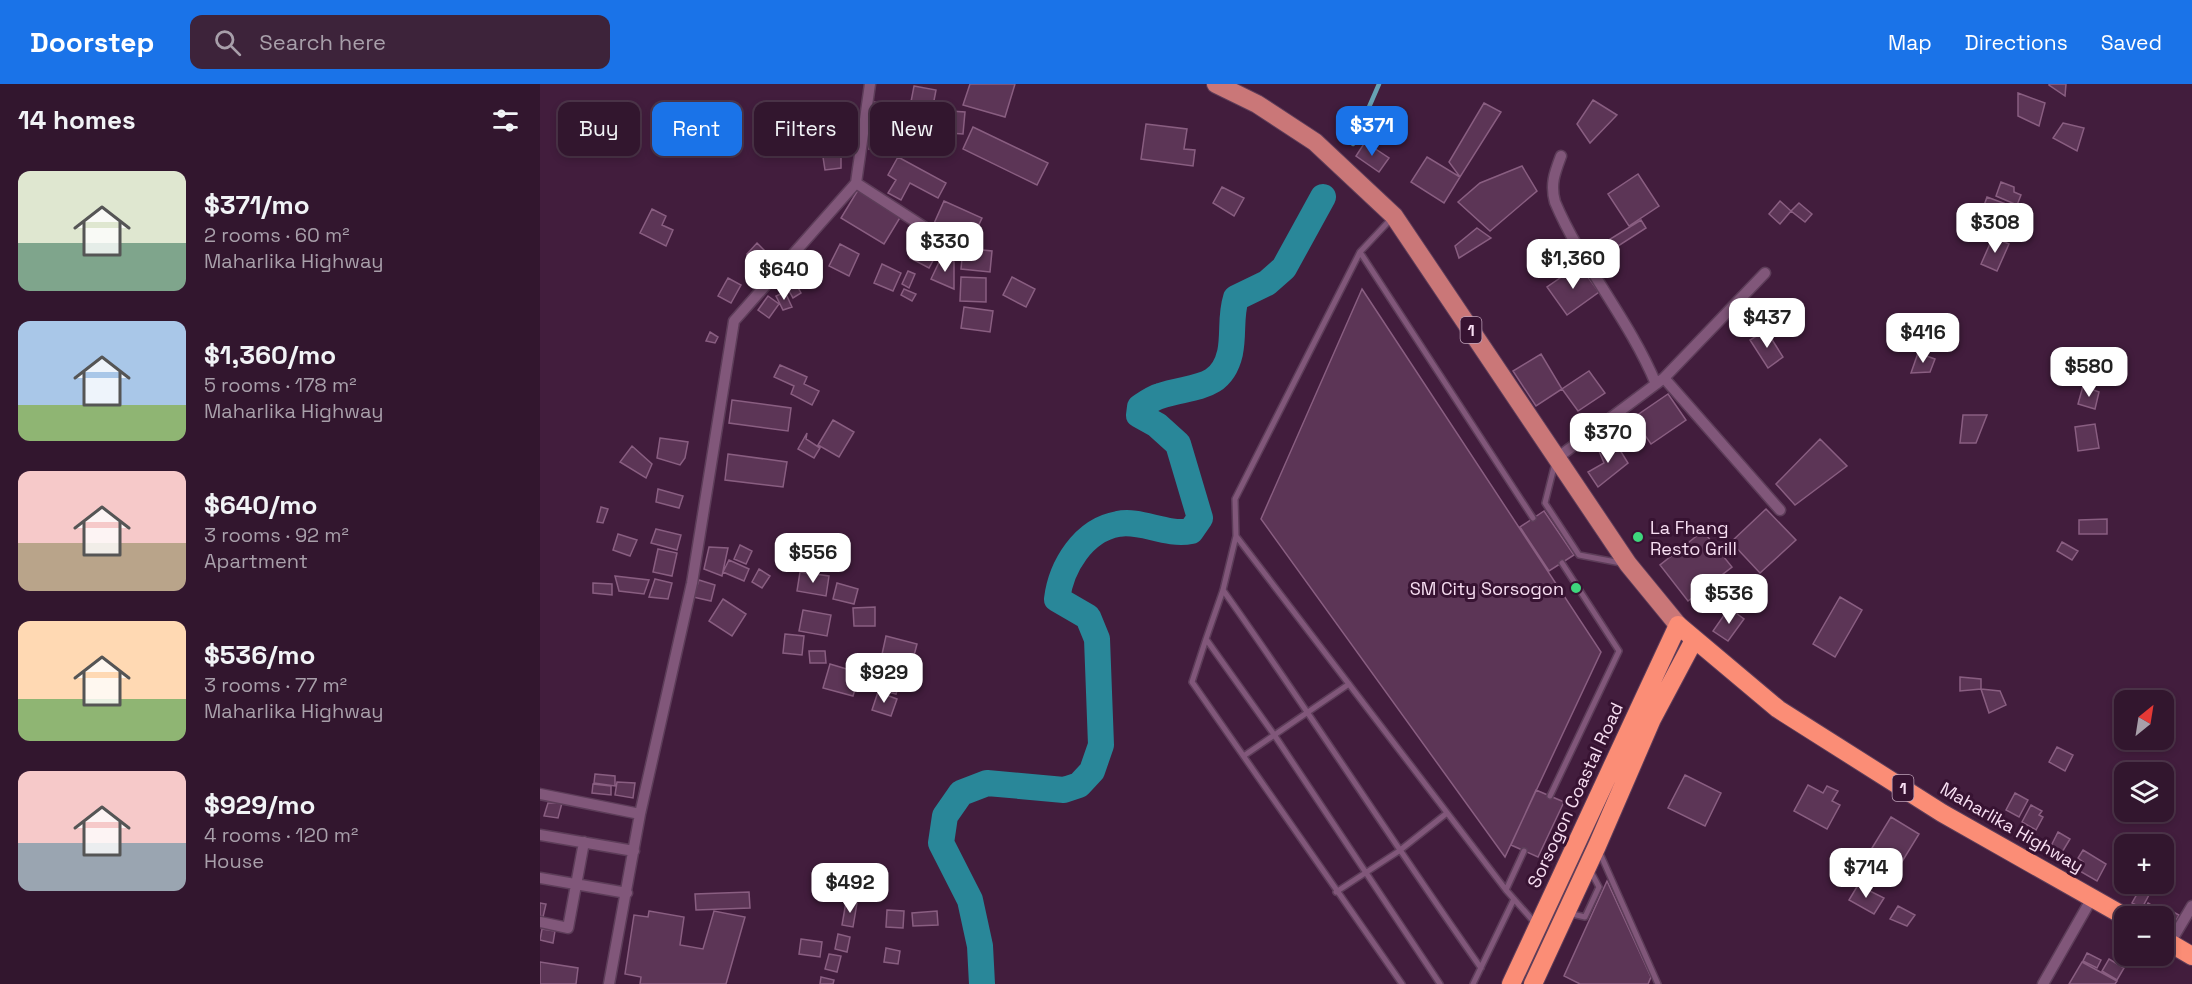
<!DOCTYPE html>
<meta charset="utf-8">
<style>
:root{--surface:#32162e;--page:#3d233a;--text:#f1f3f6;--muted:#a89faa;--line:#4d354a;--accent:#1a73e8}
body{margin:0;font-family:"Space Grotesk",sans-serif;background:var(--page);color:var(--text);height:100vh;display:flex;flex-direction:column;font-size:22px;white-space:nowrap}
*{box-sizing:border-box;margin:0}
p{font-size:20px;color:var(--muted)}
.icon{flex:none;width:33px;height:33px;fill:none;stroke:currentColor;stroke-width:2;stroke-linecap:round;stroke-linejoin:round}
.map{position:relative;flex:1;overflow:hidden}
.side{display:flex;flex-direction:column;background:var(--surface);width:540px}
.side>*{flex:none}
.hud{position:absolute;left:18px;top:18px;width:570px;height:54px;display:flex;gap:12px}
.needle{width:39px;rotate:30deg}
.buttons{position:absolute;left:1574px;top:606px;display:grid;gap:12px}
.buttons a{display:grid;place-items:center;width:60px;height:60px;border-radius:12px;background:var(--surface);box-shadow:0 3px 9px #0003,0 0 0 2px var(--line);font-size:30px}
.price{position:absolute;translate:-50% -51px;padding:0 14px;border-radius:12px;background:#fff;color:#222;font-size:20px;line-height:39px;filter:drop-shadow(0 2px 3px #0008)}
.price::after{content:'';position:absolute;left:50%;top:36px;width:18px;height:14px;margin-left:-9px;background:inherit;clip-path:polygon(0 0,100% 0,50% 100%)}
.price.selected{background:var(--accent);color:#fff}
ul{padding:0;list-style:none}
li{display:flex;align-items:center;gap:18px;height:150px;padding:0 18px}
li span{display:grid;place-items:center;flex:none;width:168px;height:120px;border-radius:12px;color:#555}
li>.icon{margin-inline-start:auto}
span .icon{width:72px;height:72px;fill:#fffc;stroke-width:1}
li b{font-size:26px}
h2{display:flex;justify-content:space-between;align-items:center;height:72px;padding:0 18px;font-size:26px}
.pill{padding:0 21px;border-radius:12px;background:var(--surface);box-shadow:0 3px 9px #0003,0 0 0 2px var(--line);font-size:21px;line-height:54px}
.pill.selected{background:var(--accent);color:#fff}
header{display:flex;align-items:center;gap:36px;box-sizing:border-box;height:84px;padding:0 30px;background:var(--accent);color:#fff}
header strong{font-size:28px}
nav{display:flex;gap:33px;margin-inline-start:auto;font-size:21px}
.search{width:420px;height:54px;background:var(--page);display:flex;align-items:center;gap:15px;box-sizing:border-box;padding:0 21px;border-radius:12px;color:var(--muted);font-size:22px}
main{display:flex;flex:1;min-height:0}
.map>svg:first-child{display:block}
</style>
<header>
<strong>Doorstep</strong>
<div class="search"><svg class="icon" aria-label="search" viewBox="0 0 24 24"><circle cx="10" cy="10" r="6"/><path d="M15 15l6 6"/></svg>Search here</div>
<nav><a>Map</a><a>Directions</a><a>Saved</a></nav>
</header>
<main>
<section class="side">
<h2>14 homes<svg class="icon" aria-label="filters" viewBox="0 0 24 24"><path d="M4 7h16M4 17h16"/><circle cx="9" cy="7" r="2"/><circle cx="15" cy="17" r="2"/></svg></h2>
<ul>
<li><span style="background:linear-gradient(#dfe7d0 60%,#7fa58c 0)"><svg class="icon" aria-label="home" viewBox="0 0 24 24"><path d="M3 11l9-7 9 7M6 9v11h12V9"/></svg></span><div><b>$371/mo</b><p>2 rooms · 60 m²</p><p>Maharlika Highway</p></div></li>
<li><span style="background:linear-gradient(#a9c7e8 70%,#8fb573 0)"><svg class="icon" aria-label="home" viewBox="0 0 24 24"><path d="M3 11l9-7 9 7M6 9v11h12V9"/></svg></span><div><b>$1,360/mo</b><p>5 rooms · 178 m²</p><p>Maharlika Highway</p></div></li>
<li><span style="background:linear-gradient(#f6c9c9 60%,#b9a48a 0)"><svg class="icon" aria-label="home" viewBox="0 0 24 24"><path d="M3 11l9-7 9 7M6 9v11h12V9"/></svg></span><div><b>$640/mo</b><p>3 rooms · 92 m²</p><p>Apartment</p></div></li>
<li><span style="background:linear-gradient(#ffd9b3 65%,#8fb573 0)"><svg class="icon" aria-label="home" viewBox="0 0 24 24"><path d="M3 11l9-7 9 7M6 9v11h12V9"/></svg></span><div><b>$536/mo</b><p>3 rooms · 77 m²</p><p>Maharlika Highway</p></div></li>
<li><span style="background:linear-gradient(#f6c9c9 60%,#9aa5b1 0)"><svg class="icon" aria-label="home" viewBox="0 0 24 24"><path d="M3 11l9-7 9 7M6 9v11h12V9"/></svg></span><div><b>$929/mo</b><p>4 rooms · 120 m²</p><p>House</p></div></li>
</ul>
</section>
<div class="map">
<svg width="1652" height="900" viewBox="0 0 1652 900">
<rect width="100%" height="100%" fill="#421d3d"/>
<g fill="none" stroke-linecap="round" stroke-linejoin="round">
<!-- stream -->
<path stroke="#67a1b4" stroke-width="4.5" d="M813,60L839,0"/>
<!-- river -->
<path stroke="#298799" stroke-width="26" d="M442,900L440,862L430,816L401,759L405,732L421,709L447,699L524,706L539,701L552,687L561,661L557,555L548,533L517,515C521,483 543,446 578,440C600,435 626,452 651,447L660,434L638,360L617,341L599,331L600,323C606,319 613,314 620,312C651,301 681,308 690,269C694,250 690,233 696,214L727,199L744,184L783,113"/>
</g>
<!-- building -->
<path fill="#5c3556" stroke="#895e81" stroke-width="1.5" d="M430,0H475L465,33L423,21Z
M1526,0L1525,12L1509,1V0Z
M374,2L396,6L387,53L365,49Z
M1478,9L1505,19L1499,42L1478,32Z
M1053,16L1077,31L1050,59L1037,40Z
M333,18L356,20L352,67L329,65Z
M944,19L961,28L920,93L909,78Z
M396,26L425,28L423,50L395,48Z
M275,30L278,45L259,48L253,33Z
M1523,39L1544,44L1537,67L1513,54Z
M606,40L647,45L644,65L655,66L653,82L601,75Z
M433,43L508,79L497,101L423,65Z
M825,58L849,74L839,88L816,72Z
M283,73H301V84L285,86Z
M358,73L406,99L398,114L370,99L361,116L348,109L356,96L348,91Z
M887,73L920,93L904,119L871,98Z
M982,82L997,107L950,147L918,118L940,99Z
M1098,90L1119,122L1089,142L1068,110Z
M1461,98L1474,103V108L1481,111L1477,121L1456,112Z
M682,103L704,114L694,132L673,119Z
M318,106L361,132L344,160L301,134Z
M1447,113L1474,123L1468,140L1441,130Z
M404,117L442,134L429,161L392,144Z
M1240,117L1251,127L1240,140L1229,130Z
M1259,119L1272,130L1265,138L1251,127Z
M112,125L126,132L122,141L133,146L126,162L100,149Z
M1101,136L1106,144L1072,166L1067,157Z
M937,144L951,154L919,174L915,162Z
M382,150L402,160L389,184L370,174Z
M1453,153L1469,160L1457,187L1441,180Z
M217,159L231,173L221,183L207,170Z
M300,160L319,170L309,192L289,182Z
M423,164L452,167L450,188L421,185Z
M402,172L414,178V205L391,195Z
M342,180L361,189L353,207L334,199Z
M1039,181L1059,208L1027,231L1007,203Z
M368,187L375,190L369,204L362,200Z
M421,193L446,194V218L420,217Z
M472,193L495,205L486,223L463,211Z
M188,194L201,201L191,219L178,212Z
M256,200L261,209L253,214L248,205Z
M364,205L376,210L372,217L361,211Z
M822,205L1061,568L965,773L721,435Z
M245,208L252,223L243,226L236,212Z
M228,212L239,220L229,234L218,226Z
M424,223L453,227L450,248L421,244Z
M1226,246L1243,273L1228,284L1210,256Z
M170,248L178,253L175,259L166,257Z
M1378,269L1395,275L1390,288L1371,289Z
M1001,270L1022,305L996,322L973,287Z
M240,281L267,293L264,300L279,307L272,321L251,310L254,302L234,293Z
M1049,287L1065,309L1038,327L1022,305Z
M1543,302L1559,308L1555,325L1538,320Z
M1128,310L1146,336L1111,360L1093,334Z
M192,316L251,324L248,347L189,339Z
M1423,331H1447L1436,359H1420Z
M293,336L314,348L299,373L278,361Z
M1555,340L1559,364L1538,367L1535,343Z
M267,349L266,355L280,364L274,374L258,365Z
M120,354L148,358L145,374L140,381L117,374Z
M1280,355L1307,382L1255,421L1236,400Z
M1075,358L1088,379L1058,403L1048,388L1064,379L1059,367Z
M92,362L112,380L106,394L80,378Z
M188,370L247,378L243,403L185,396Z
M118,405L143,412L139,424L116,418Z
M61,423L68,425L63,439L57,438Z
M1226,425L1256,456L1220,489L1191,458Z
M1004,427L1034,471L1009,487L980,443Z
M1567,435V450H1539V436Z
M116,445L141,451L137,466L111,459Z
M1163,447L1192,483L1148,517L1120,481Z
M78,450L97,456L90,472L73,466Z
M1522,458L1538,467L1532,476L1517,467Z
M200,461L212,467L206,480L194,475Z
M169,463L188,464L182,492L164,485Z
M118,465L137,469L132,492L113,488Z
M189,476L209,485L204,497L183,488Z
M219,485L230,492L222,504L212,498Z
M260,488L289,492L286,512L257,507Z
M75,492L109,496L104,510L79,507Z
M115,495L132,499L128,515L109,513Z
M159,496L175,501L171,517L153,513Z
M53,499L72,500V511L53,509Z
M297,499L318,505L314,520L293,515Z
M1300,513L1322,526L1295,573L1273,560Z
M183,515L206,530L192,552L169,537Z
M335,523V542H314L313,524Z
M1189,524L1204,535L1188,557L1173,547Z
M263,526L291,531L287,552L259,547Z
M245,550L264,552L262,571L243,569Z
M346,552L377,560L371,583L341,575Z
M269,567H285L286,579H270Z
M290,580L320,589L313,612L283,604Z
M335,584L362,591L356,610L330,603Z
M1420,593L1441,595V605L1420,607Z
M1441,605L1460,607L1466,621L1449,629Z
M338,608L357,615L351,632L332,626Z
M1517,663L1533,671L1525,687L1509,678Z
M55,690L75,692V702L54,699Z
M1145,691L1181,709L1165,742L1128,724Z
M77,698L95,699L93,714L75,711Z
M53,700L71,702V711L52,709Z
M1268,701L1283,709L1287,702L1298,707L1292,717L1300,721L1287,745L1254,727Z
M996,706L1024,718L998,773L971,761Z
M1475,709L1488,716L1479,733L1466,726Z
M8,719H22L18,734L4,732Z
M1491,721L1502,727L1499,731L1503,733L1496,746L1482,738Z
M1351,733L1379,750L1360,781L1332,764Z
M1518,748L1530,755L1521,770L1510,764Z
M1543,766L1566,780L1557,797L1538,786L1543,778L1538,774Z
M1067,797L1111,893L1108,900H1040L1024,892Z
M1318,801L1344,814L1334,830L1309,816Z
M1601,803L1610,809L1602,824L1592,819Z
M209,808L210,824L156,826L155,810Z
M306,818L317,819L313,843L302,841Z
M0,819L6,820L3,833L0,832Z
M1608,819L1619,826L1615,832L1603,828Z
M1358,822L1375,831L1367,842L1350,835Z
M1624,823L1639,831L1628,851L1623,848V832H1618Z
M347,826L364,827L363,844L346,843Z
M109,827L144,833L140,861L163,865L174,827L205,833L186,900H100L101,893L85,890L94,831L108,833Z
M397,827L398,841L373,842L372,829Z
M2,845L15,847L13,859L0,856Z
M298,850L310,853L307,868L295,865Z
M261,855L282,858L280,873L259,870Z
M1584,859V872H1591L1586,880L1576,875Z
M346,864L360,867L358,880L344,878Z
M1547,869L1561,876L1557,884L1543,877Z
M289,870L301,872L297,888L285,885Z
M1569,875L1584,884L1577,896L1562,887Z
M0,878L38,884L36,900H0Z
M1542,878L1577,897L1575,900H1529Z
M281,893L294,896L293,900H280Z"/>
<g fill="none" stroke-linecap="round" stroke-linejoin="round">
<defs>
<path id="lane" d="M851,135L820,168L695,415L696,452L966,806L996,840
M820,168L993,434
M1015,379L1005,419L1039,471L1081,479
M696,452L683,506L666,555L735,652L900,900
M683,506C771,630 853,759 941,884
M666,555L652,598L862,900
M705,671L809,600
M1010,712L1079,567L1022,479
M1059,767L1118,900
M966,806L984,767
M796,808L859,767L907,729
M1028,829L1045,833L1059,803L1050,786
M933,900L974,815"/>
<path id="street" d="M1021,72C1015,88 1010,100 1015,118C1042,182 1089,235 1116,300
M316,99L418,165
M1124,294L1240,426
M1017,374L1124,294L1225,189
M0,710L100,730
M0,751L94,767
M0,794L87,809
M0,838L28,844L44,758
M1630,859L1652,822
M69,900L100,730L152,499L194,237L316,99L330,0
M1503,900L1552,814"/>
<path id="primary" d="M676,0L717,20L775,58L854,132L1088,480L1138,541"/>
<path id="highway" d="M1623,855L1652,872
M971,900L1138,541L1238,625L1402,729L1584,832
M993,900L1057,762L1112,635L1154,556"/>
</defs>
<!-- lane casing -->
<use href="#lane" stroke="#5d3d59" stroke-width="8"/>
<!-- street casing -->
<use href="#street" stroke="#5d3d59" stroke-width="13"/>
<!-- primary casing -->
<use href="#primary" stroke="#5d3d59" stroke-width="20"/>
<!-- highway casing -->
<use href="#highway" stroke="#5d3d59" stroke-width="20"/>
<!-- lane -->
<use href="#lane" stroke="#81577a" stroke-width="5"/>
<!-- street -->
<use href="#street" stroke="#81577a" stroke-width="10"/>
<!-- primary -->
<use href="#primary" stroke="#ca7778" stroke-width="18"/>
<!-- highway -->
<use href="#highway" stroke="#fb8d76" stroke-width="18"/>
</g>
<!-- markers -->
<g fill="#3ed77d" stroke="#371332" stroke-width="2">
<circle cx="1098" cy="453" r="6"/>
<circle cx="1036" cy="504" r="6"/>
</g>
<g text-anchor="middle" dominant-baseline="central" stroke-width="6" stroke-linejoin="round" paint-order="stroke">
<!-- shield labels -->
<g fill="#371332" stroke="#bda1b8" stroke-width="1.5">
<rect x="920.5" y="233" width="21" height="26" rx="4.5"/>
<rect x="1352.5" y="691" width="21" height="26" rx="4.5"/>
</g>
<g font-size="16" font-weight="bold" fill="#f7def2">
<text x="931" y="246">1</text>
<text x="1363" y="704">1</text>
</g>
<!-- poi labels -->
<g font-size="18" fill="#f7def2" stroke="#371332" text-anchor="start">
<text x="1110" y="443">La Fhang<tspan x="1110" dy="21">Resto Grill</tspan></text>
<text x="1024" y="504" text-anchor="end">SM City Sorsogon</text>
</g>
<!-- street labels -->
<g font-size="18" fill="#f7def2" stroke="#371332">
<text transform="translate(1035 711) rotate(-65)">Sorsogon Coastal Road</text>
<text transform="translate(1472 743) rotate(30)">Maharlika Highway</text>
</g>
</g>
</svg>
<div class="buttons">
<a><svg class="needle" viewBox="-14 -14 28 28"><path d="M0-13l5 13h-10z" fill="#e53935"/><path d="M0 13l5-13h-10z" fill="#a89faa"/></svg></a>
<a><svg class="icon" aria-label="layers" viewBox="0 0 24 24"><path d="M12 4l9 5-9 5-9-5zM3 14l9 5 9-5"/></svg></a>
<a>+</a>
<a>−</a>
</div>
<b class="price selected" style="left:832px;top:73px">$371</b>
<b class="price" style="left:1455px;top:170px">$308</b>
<b class="price" style="left:405px;top:189px">$330</b>
<b class="price" style="left:1033px;top:206px">$1,360</b>
<b class="price" style="left:244px;top:217px">$640</b>
<b class="price" style="left:1227px;top:265px">$437</b>
<b class="price" style="left:1383px;top:280px">$416</b>
<b class="price" style="left:1549px;top:314px">$580</b>
<b class="price" style="left:1068px;top:380px">$370</b>
<b class="price" style="left:273px;top:500px">$556</b>
<b class="price" style="left:1189px;top:541px">$536</b>
<b class="price" style="left:344px;top:620px">$929</b>
<b class="price" style="left:1326px;top:815px">$714</b>
<b class="price" style="left:310px;top:830px">$492</b>
<div class="hud">
<a class="pill">Buy</a>
<a class="pill selected">Rent</a>
<a class="pill">Filters</a>
<a class="pill">New</a>
</div>
</div>
</main>
